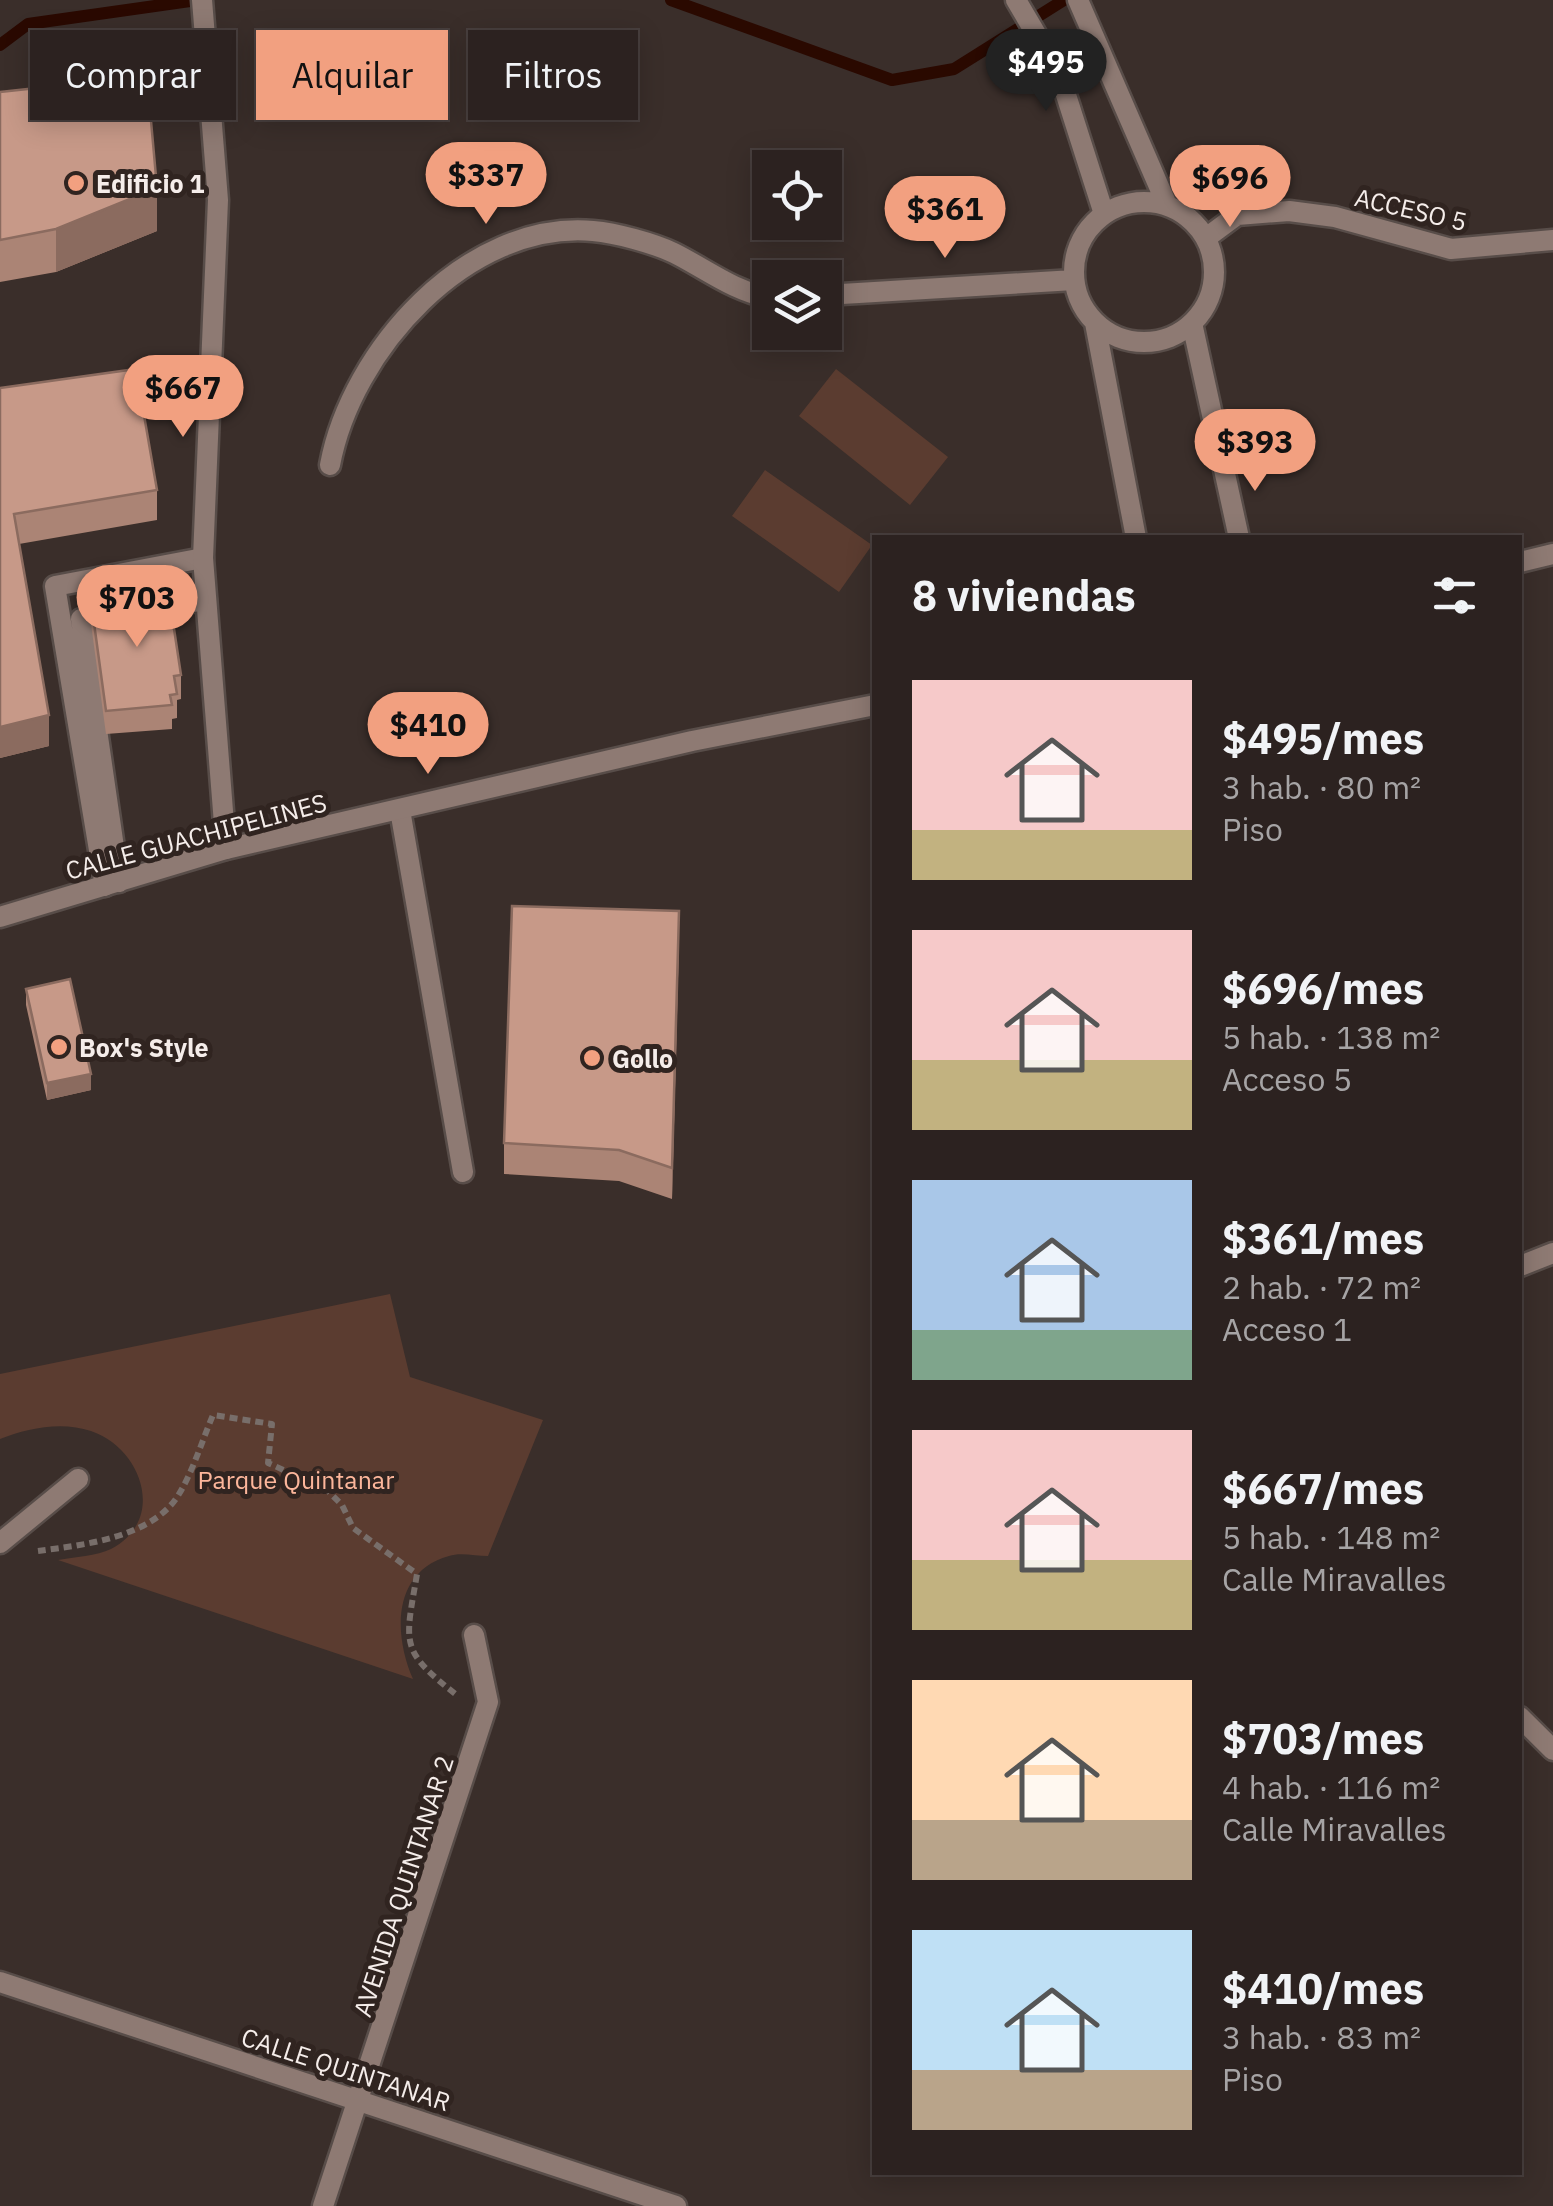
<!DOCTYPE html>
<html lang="es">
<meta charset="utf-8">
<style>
:root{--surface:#2c2220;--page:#342a29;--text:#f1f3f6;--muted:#a6a4a5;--line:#483f3e;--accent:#f2a080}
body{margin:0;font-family:"IBM Plex Sans",sans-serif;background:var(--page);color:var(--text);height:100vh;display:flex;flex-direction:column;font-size:38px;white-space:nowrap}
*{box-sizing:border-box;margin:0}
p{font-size:32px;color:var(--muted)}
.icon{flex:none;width:55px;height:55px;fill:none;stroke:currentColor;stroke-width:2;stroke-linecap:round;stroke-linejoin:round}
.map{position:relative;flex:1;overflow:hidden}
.details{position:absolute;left:872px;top:535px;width:650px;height:1640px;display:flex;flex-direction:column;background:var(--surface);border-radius:0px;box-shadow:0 5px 25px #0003,0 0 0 2px var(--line)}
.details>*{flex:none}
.hud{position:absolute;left:30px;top:30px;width:692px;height:90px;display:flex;gap:20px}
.controls{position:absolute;left:752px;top:150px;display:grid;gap:20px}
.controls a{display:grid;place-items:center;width:90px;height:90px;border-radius:0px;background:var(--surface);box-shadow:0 5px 25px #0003,0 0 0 2px var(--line);font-size:50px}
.price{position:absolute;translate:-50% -85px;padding:0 22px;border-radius:35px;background:var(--accent);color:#111;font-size:32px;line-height:65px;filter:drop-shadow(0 2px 5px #0008)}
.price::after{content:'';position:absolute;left:50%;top:60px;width:30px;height:22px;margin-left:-15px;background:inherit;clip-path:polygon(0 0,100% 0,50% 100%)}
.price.current{background:#222;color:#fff}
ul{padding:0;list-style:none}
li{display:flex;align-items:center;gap:30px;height:250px;padding:0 40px}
li span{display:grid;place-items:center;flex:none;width:280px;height:200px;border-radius:0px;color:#555}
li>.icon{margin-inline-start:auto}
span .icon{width:120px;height:120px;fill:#fffc;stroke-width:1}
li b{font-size:42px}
h2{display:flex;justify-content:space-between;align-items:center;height:120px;padding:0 40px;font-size:42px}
.tag{padding:0 35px;border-radius:0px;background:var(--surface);box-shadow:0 5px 25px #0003,0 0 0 2px var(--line);font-size:35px;line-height:90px}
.tag.current{background:var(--accent);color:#111}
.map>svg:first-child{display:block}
</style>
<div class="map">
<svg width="1553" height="2206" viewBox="0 0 1553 2206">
<rect width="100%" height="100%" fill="#3a2e2a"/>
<!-- green -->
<path fill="#5b3c30" d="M836,369L948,457L910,505L799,416Z
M765,470L872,545L839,592L732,516Z
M390,1294L410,1377L543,1420L488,1556C476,1556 460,1552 449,1556C391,1572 394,1636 413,1679L58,1560C74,1557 97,1556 111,1549C167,1520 142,1448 91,1431C62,1421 27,1428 0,1439V1374Z"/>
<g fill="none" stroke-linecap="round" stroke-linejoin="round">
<!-- stream -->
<path stroke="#2a0900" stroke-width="12" d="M671,0L892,80L954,69L1064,0
M0,45L28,24L197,0"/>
<defs>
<path id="service" d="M144,609L206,600
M115,614L81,619L119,882
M400,810L463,1172
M105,886L55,586L203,558"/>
<path id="minor" d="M202,0L218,200L203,558L226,849
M1016,0L1059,73L1104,214
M1078,0L1167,205
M1074 272a70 70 0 1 1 140 0a70 70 0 1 1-140 0Z
M1206,238L1237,215L1289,211L1335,217L1451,249L1553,240
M825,295L1074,280
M1095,323L1136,538
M1192,323L1239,538
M330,465C351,351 467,220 593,231C616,233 653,243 674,253C706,269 733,291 770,298
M1520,1266L1553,1253
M0,1543L78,1479
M1520,1717L1553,1750
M0,1982L676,2206
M323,2206L488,1702L474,1635"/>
<path id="tertiary" d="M1520,562L1553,554
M0,917L226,849L692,741L875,705"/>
</defs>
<!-- service casing -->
<use href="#service" stroke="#584d49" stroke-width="25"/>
<!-- minor casing -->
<use href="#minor" stroke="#584d49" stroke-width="25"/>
<!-- tertiary casing -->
<use href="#tertiary" stroke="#584d49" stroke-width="25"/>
<!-- path -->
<path stroke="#786e6a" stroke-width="6" stroke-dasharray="8 5" stroke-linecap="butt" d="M38,1551C82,1545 153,1538 179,1494C193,1471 202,1441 213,1415L272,1424L268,1463L326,1489L342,1505L353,1528L417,1574C405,1645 399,1650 458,1696"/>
<!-- service -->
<use href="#service" stroke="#8e7a73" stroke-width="20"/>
<!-- minor -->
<use href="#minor" stroke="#8e7a73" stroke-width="20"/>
<!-- tertiary -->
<use href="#tertiary" stroke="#8e7a73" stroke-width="20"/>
</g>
<!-- wall -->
<path fill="#ab8475" d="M0,92L157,231L56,272L0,282Z
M0,388L157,490V520L19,544L49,746L0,758Z
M91,601L181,675V699L177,700V718L172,719V729L106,734L91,624Z
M679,942L672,1199L619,1181L504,1174V1143Z
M26,989L91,1090L47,1100L26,1005Z"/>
<!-- shaded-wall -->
<path fill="#8b6b5f" d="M157,188V231L56,272V229Z
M49,715V746L0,758V727Z
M679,911V942L672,1199V1168Z
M91,1074V1090L47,1100V1083Z"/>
<!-- building -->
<path fill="#c79988" stroke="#8b6b5f" stroke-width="2.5" d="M147,76L157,188L56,229L0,240V92Z
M136,369L157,490L14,514L49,715L0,727V388Z
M168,589L181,675L174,676L177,694L170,695L172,705L106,711L91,601Z
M512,906L679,911L672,1168L619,1150L504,1143Z
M70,979L91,1074L47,1083L26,989Z"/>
<!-- markers -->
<g fill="#f2a080" stroke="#302420" stroke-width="4">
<circle cx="76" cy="183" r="10"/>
<circle cx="59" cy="1047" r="10"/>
<circle cx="592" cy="1058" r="10"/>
</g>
<g text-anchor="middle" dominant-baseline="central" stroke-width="10" stroke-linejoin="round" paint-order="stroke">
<!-- poi labels -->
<g font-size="25" font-weight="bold" fill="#f5edea" stroke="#302420" text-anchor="start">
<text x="96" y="183">Edificio 1</text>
<text x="79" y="1047">Box's Style</text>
<text x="612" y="1058">Gollo</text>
</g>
<!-- street labels -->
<g font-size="25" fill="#f5edea" stroke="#302420">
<text transform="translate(1411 209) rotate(13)">ACCESO 5</text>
<text transform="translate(196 836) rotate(-15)">CALLE GUACHIPELINES</text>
<text transform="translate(403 1886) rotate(-72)">AVENIDA QUINTANAR 2</text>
<text transform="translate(346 2069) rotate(18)">CALLE QUINTANAR</text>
</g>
<!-- park labels -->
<g font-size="25" fill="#fcb69b" stroke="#302420">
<text x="296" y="1479">Parque Quintanar</text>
</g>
</g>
</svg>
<div class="controls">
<a><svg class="icon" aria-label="locate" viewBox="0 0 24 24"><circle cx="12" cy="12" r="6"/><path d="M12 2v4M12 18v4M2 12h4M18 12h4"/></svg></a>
<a><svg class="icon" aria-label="layers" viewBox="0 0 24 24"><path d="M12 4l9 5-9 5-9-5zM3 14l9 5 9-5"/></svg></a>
</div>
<b class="price current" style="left:1046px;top:114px">$495</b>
<b class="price" style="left:486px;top:227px">$337</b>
<b class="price" style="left:1230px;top:230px">$696</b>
<b class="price" style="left:945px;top:261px">$361</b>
<b class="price" style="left:183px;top:440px">$667</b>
<b class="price" style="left:1255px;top:494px">$393</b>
<b class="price" style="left:137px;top:650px">$703</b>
<b class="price" style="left:428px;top:777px">$410</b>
<div class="hud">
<a class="tag">Comprar</a>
<a class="tag current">Alquilar</a>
<a class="tag">Filtros</a>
</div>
<section class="details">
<h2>8 viviendas<svg class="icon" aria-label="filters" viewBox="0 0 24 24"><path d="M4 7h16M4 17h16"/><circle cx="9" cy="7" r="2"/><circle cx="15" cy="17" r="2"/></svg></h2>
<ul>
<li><span style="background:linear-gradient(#f6c9c9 75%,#c2b280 0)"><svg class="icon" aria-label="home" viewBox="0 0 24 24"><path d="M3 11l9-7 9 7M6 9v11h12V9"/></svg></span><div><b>$495/mes</b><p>3 hab. · 80 m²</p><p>Piso</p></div></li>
<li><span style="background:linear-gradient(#f6c9c9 65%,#c2b280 0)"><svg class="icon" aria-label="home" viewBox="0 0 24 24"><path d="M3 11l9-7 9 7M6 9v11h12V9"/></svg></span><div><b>$696/mes</b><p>5 hab. · 138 m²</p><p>Acceso 5</p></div></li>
<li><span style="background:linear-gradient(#a9c7e8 75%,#7fa58c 0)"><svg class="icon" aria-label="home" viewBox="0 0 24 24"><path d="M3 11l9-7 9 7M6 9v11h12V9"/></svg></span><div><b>$361/mes</b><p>2 hab. · 72 m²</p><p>Acceso 1</p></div></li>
<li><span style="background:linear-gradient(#f6c9c9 65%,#c2b280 0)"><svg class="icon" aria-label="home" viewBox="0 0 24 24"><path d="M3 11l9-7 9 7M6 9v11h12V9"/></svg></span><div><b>$667/mes</b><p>5 hab. · 148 m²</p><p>Calle Miravalles</p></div></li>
<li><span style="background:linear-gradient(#ffd9b3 70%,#b9a48a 0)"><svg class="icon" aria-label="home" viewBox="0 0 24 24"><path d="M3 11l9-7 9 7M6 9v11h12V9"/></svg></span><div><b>$703/mes</b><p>4 hab. · 116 m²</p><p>Calle Miravalles</p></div></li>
<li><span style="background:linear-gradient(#bfe0f5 70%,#b9a48a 0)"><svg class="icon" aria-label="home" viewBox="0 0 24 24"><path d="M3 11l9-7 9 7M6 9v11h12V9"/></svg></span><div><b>$410/mes</b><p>3 hab. · 83 m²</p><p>Piso</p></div></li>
</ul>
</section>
</div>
